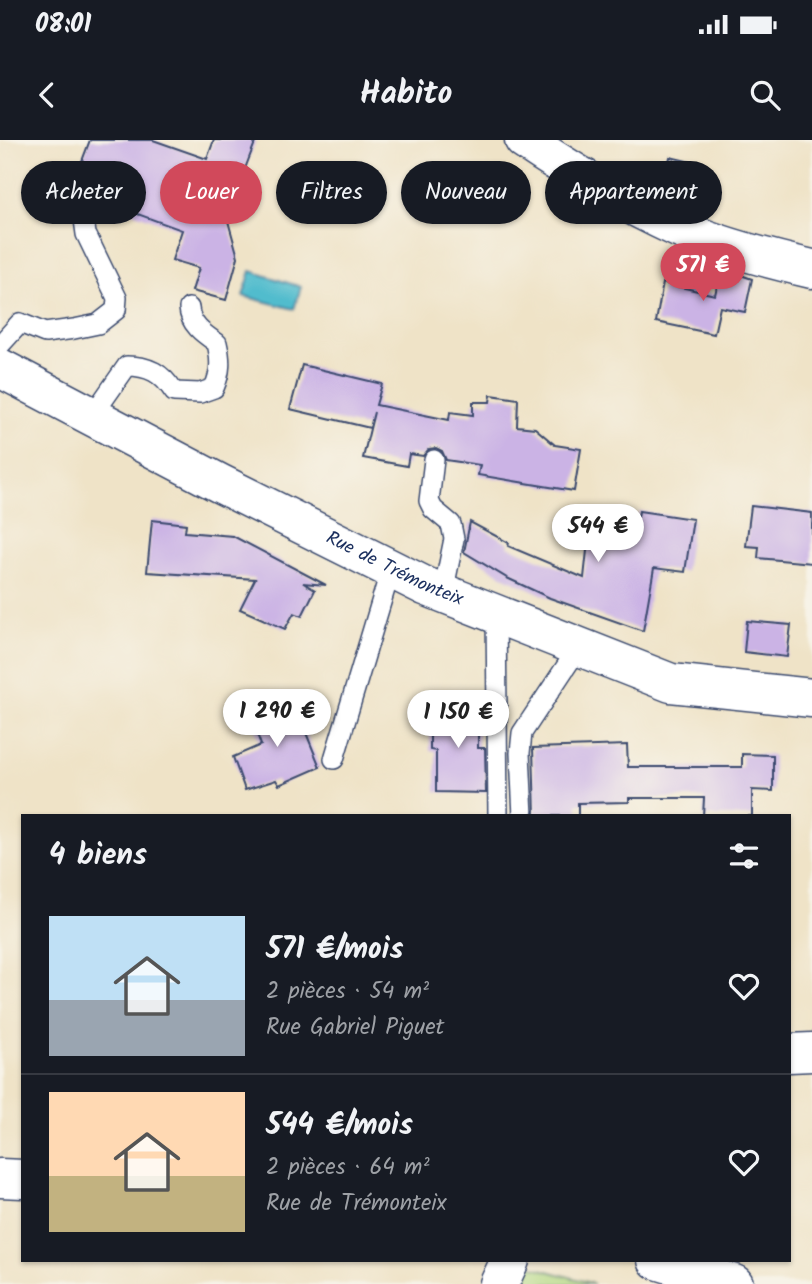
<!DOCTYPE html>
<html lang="fr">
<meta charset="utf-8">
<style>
:root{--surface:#171b24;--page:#20242c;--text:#f1f3f6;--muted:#9ea1a6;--line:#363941;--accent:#d1495b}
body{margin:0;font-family:Kalam,sans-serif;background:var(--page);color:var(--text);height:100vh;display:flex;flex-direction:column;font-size:26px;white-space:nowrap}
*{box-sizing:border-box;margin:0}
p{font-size:23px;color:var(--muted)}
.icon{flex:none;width:38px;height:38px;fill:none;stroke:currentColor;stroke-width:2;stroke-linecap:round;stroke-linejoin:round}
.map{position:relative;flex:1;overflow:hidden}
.side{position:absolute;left:21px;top:674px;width:770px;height:448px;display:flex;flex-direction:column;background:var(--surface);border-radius:0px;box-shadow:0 2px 5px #0004}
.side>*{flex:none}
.banner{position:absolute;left:21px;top:21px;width:770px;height:63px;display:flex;gap:14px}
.price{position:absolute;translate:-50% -60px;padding:0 16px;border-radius:24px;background:#fff;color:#222;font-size:23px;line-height:46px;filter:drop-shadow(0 2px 4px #0008)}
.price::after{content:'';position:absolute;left:50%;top:42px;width:21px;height:16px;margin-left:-10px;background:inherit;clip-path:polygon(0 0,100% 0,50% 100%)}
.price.on{background:var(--accent);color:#fff}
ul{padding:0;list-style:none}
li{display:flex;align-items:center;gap:21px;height:175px;padding:0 28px}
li+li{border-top:2px solid var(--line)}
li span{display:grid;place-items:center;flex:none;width:196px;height:140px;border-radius:0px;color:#555}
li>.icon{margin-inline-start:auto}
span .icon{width:84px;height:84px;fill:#fffc;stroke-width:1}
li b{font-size:30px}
h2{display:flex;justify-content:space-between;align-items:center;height:84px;padding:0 28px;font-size:30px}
.tag{padding:0 24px;border-radius:32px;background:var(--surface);box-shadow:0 2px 5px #0004;font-size:24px;line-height:63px}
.tag.on{background:var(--accent);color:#fff}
.status{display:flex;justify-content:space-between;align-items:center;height:49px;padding:0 35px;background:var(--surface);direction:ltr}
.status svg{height:19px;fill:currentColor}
header{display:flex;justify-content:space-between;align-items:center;height:91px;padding:0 28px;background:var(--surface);font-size:32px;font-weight:700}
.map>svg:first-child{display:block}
</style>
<div class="status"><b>08:01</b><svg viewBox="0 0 49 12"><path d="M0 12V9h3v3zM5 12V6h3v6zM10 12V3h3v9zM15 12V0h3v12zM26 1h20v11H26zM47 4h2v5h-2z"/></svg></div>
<header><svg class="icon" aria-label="back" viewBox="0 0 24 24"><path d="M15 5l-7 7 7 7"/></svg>Habito<svg class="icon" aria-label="search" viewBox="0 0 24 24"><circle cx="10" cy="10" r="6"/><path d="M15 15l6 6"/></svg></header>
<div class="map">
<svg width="812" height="1144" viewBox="0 0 812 1144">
<rect width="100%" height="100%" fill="#f7f3e8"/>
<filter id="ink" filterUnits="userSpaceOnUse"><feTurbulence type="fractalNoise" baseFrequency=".0143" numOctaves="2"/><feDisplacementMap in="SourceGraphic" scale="14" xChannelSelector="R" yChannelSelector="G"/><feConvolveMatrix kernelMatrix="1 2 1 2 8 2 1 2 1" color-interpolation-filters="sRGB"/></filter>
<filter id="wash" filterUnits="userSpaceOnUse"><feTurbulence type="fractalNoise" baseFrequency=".00686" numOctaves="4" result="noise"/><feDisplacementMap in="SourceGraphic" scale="28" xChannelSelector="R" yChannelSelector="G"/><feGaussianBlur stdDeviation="1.57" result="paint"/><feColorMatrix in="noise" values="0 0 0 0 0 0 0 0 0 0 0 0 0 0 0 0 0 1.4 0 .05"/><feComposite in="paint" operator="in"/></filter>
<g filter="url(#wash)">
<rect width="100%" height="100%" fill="#efe3c7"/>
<!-- green -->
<path fill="#b3d881" stroke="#678470" stroke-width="2" d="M527,1125L594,1144H517Z"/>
<!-- water -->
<path fill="#51bccd" stroke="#367696" stroke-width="2" d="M251,131L301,147L294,169L243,156Z"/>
<g id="blocks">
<!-- building -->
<path fill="#cbb3e5" d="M90,0H153L207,19L214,0H256L225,81H228L238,117L226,160L192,151L199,128L172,120L182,90L71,50Z
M670,17L704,25L695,64L663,49Z
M721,128L752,139L745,172L720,167L714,194L656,182L663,143L715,155Z
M302,225L382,244L376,265L449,280L450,272L473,275V262H490L491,255L518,259L517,286L535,288L555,305L581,309L574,351L478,335L480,325L446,320L442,311L436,308L429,309L423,316L409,314L407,326L363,318L374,272L370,288L290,269Z
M751,366L812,373V423L758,418L759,407L746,406Z
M639,371L693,379L685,432L654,428L643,491L550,458L507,438L464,412L470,382L509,403L508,406L584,438L591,374L638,377Z
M152,380L186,384L185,392L233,396L326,445L303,443L315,450L302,476L294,473L285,489L240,469L255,439L147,432Z
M747,481L791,485L787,517L744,512Z
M293,561L320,627L279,645L276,640L245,650L233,617L261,605L251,578Z
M478,565V608H485L486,653L436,652V611L430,610V567Z
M627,605L628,627H742V614L773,615V651L752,650V676H703L704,658H629V662L578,663V676H535L533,608Z"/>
</g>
</g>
<g filter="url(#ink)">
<use href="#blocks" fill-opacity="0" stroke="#3b4a6e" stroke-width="2"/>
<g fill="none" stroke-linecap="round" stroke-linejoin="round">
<defs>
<path id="lane" d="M0,205L20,183L45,193L74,189L98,184L116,170L117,158L86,94L83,72
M92,276L127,226C149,226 162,233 174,252L200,253L214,248C221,232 221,220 217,203C204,194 190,185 189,168
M434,320L429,361L433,369L451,384L454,399L443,453
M496,473L498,676
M334,619L391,429
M523,676L520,613L522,593L579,507"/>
<g id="street">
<path d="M524,0C573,33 624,63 678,88C718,106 769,119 812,129"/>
<path id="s1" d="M0,228L219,343L425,446L671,543L812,558"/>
<path d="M789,913L812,912"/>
<path d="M0,1038L23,1039"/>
<path d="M657,1120L734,1144"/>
<path d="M499,1144L510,1120"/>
</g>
</defs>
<!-- lane casing -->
<use href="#lane" stroke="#3b4a6e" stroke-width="22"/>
<!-- street casing -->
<use href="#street" stroke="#3b4a6e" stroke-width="41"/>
<!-- lane -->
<use href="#lane" stroke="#fff" stroke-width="19"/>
<!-- street -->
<use href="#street" stroke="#fff" stroke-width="38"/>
</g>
</g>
<g text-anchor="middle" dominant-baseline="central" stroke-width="5" stroke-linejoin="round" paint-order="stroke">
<!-- street labels -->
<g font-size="19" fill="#1b2f5e" stroke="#f7f3e8">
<text stroke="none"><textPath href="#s1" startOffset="443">Rue de Trémonteix</textPath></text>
</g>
</g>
</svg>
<b class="price on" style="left:703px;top:163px">571 €</b>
<b class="price" style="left:598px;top:424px">544 €</b>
<b class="price" style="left:277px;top:609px">1 290 €</b>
<b class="price" style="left:458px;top:610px">1 150 €</b>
<div class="banner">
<a class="tag">Acheter</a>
<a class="tag on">Louer</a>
<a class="tag">Filtres</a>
<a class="tag">Nouveau</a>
<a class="tag">Appartement</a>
</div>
<section class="side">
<h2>4 biens<svg class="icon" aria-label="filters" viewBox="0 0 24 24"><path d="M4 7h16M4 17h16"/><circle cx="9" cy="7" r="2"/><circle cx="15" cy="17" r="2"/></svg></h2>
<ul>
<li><span style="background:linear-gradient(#bfe0f5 60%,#9aa5b1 0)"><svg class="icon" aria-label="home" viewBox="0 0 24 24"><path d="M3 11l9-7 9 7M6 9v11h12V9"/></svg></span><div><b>571 €/mois</b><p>2 pièces · 54 m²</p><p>Rue Gabriel Piguet</p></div><svg class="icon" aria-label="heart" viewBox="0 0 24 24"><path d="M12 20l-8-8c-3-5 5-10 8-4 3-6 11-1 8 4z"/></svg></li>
<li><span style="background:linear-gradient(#ffd9b3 60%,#c2b280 0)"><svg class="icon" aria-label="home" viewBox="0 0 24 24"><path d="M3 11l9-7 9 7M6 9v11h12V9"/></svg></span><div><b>544 €/mois</b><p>2 pièces · 64 m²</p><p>Rue de Trémonteix</p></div><svg class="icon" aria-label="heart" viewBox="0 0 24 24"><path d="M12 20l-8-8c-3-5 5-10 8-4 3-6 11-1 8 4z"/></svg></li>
</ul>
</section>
</div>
